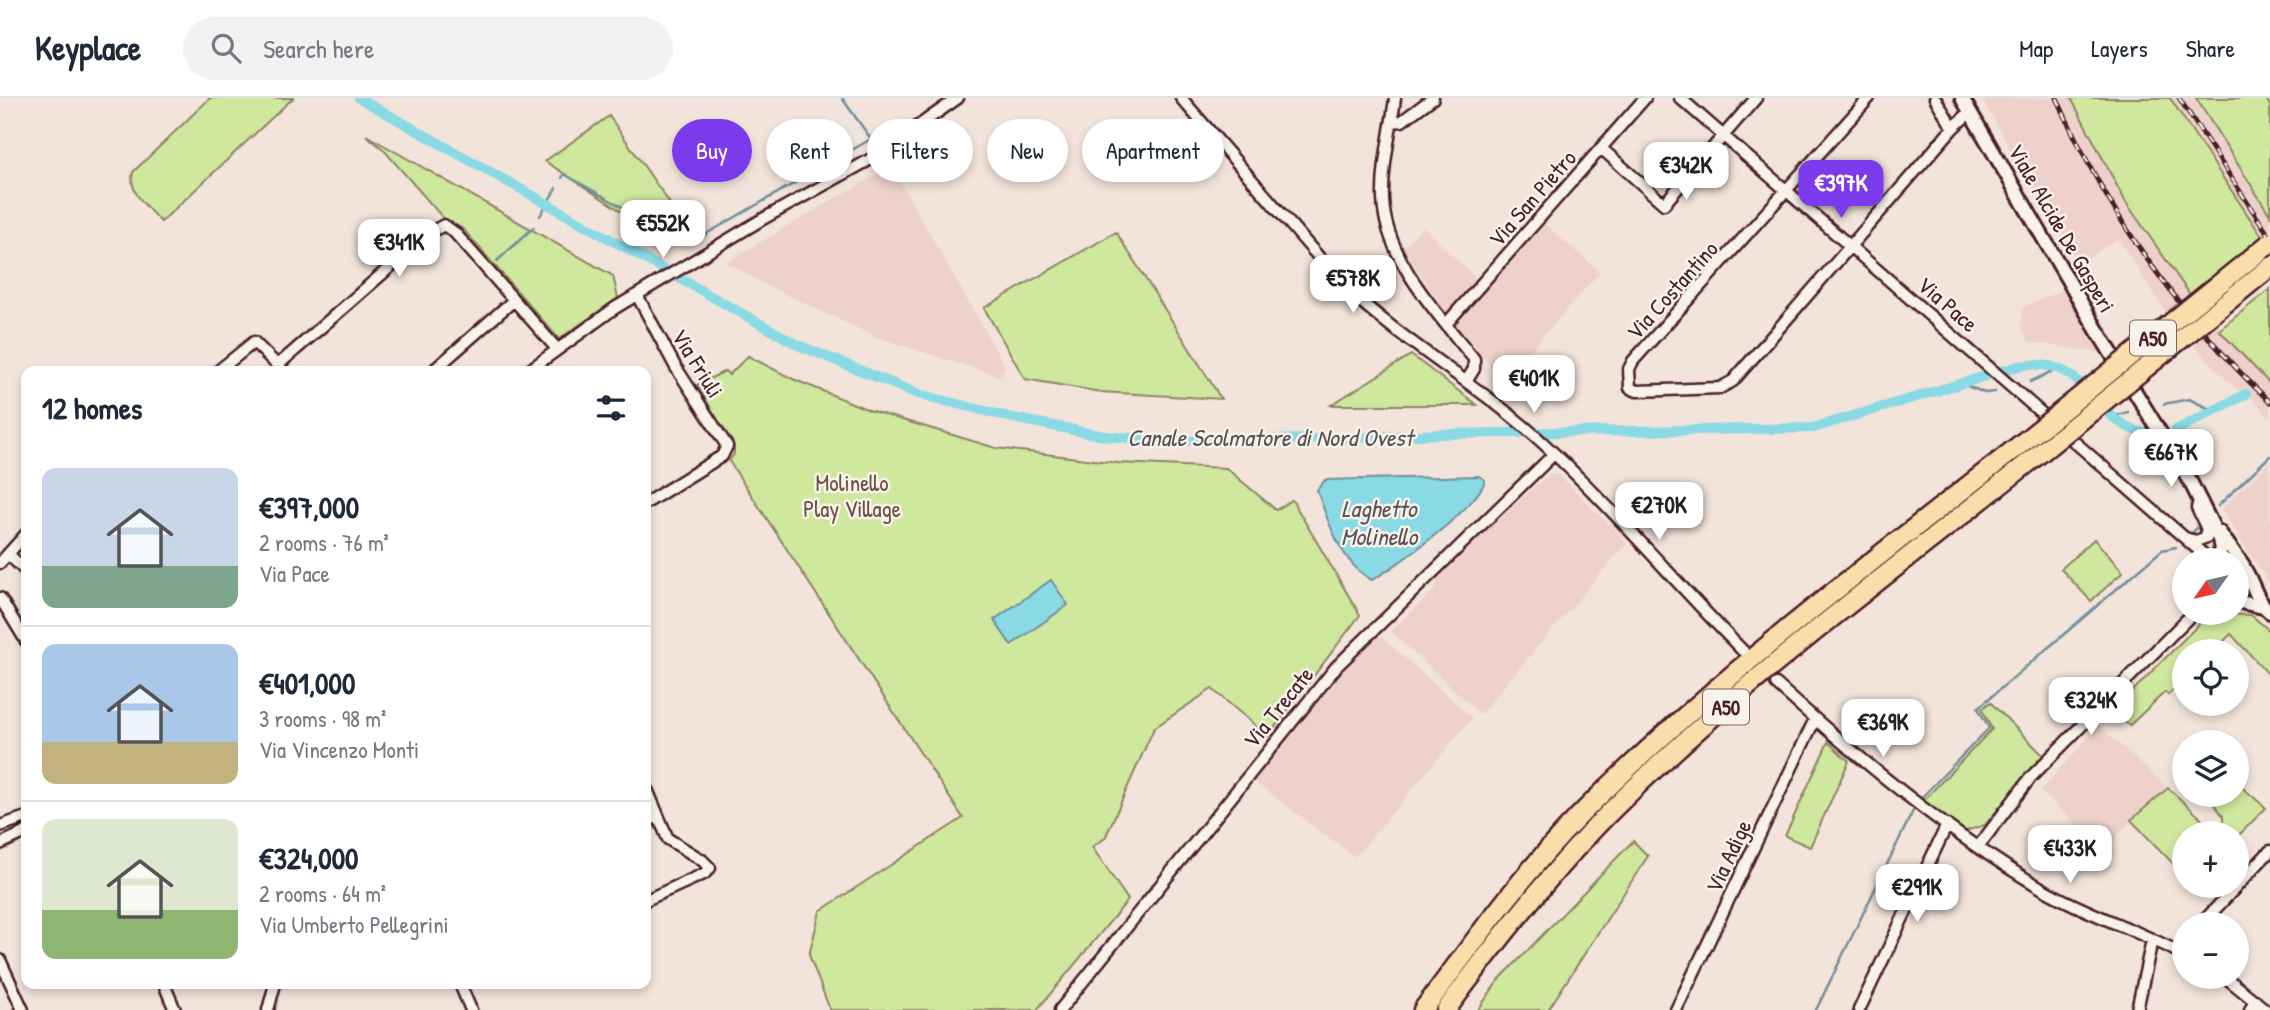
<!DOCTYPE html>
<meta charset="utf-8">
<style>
:root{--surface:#fff;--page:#f2f2f3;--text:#1f2937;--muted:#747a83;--line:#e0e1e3;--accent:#7c3aed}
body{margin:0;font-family:"Patrick Hand",sans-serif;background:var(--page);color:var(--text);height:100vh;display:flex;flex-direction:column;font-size:26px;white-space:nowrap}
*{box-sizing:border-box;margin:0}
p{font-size:23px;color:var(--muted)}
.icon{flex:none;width:38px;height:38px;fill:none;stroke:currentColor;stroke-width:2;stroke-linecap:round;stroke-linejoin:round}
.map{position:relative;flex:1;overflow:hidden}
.details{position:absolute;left:21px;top:268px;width:630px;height:623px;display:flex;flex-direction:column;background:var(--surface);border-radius:14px;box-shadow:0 4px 10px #0003}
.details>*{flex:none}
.guide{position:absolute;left:672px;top:21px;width:665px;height:63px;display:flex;gap:14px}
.needle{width:46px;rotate:236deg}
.buttons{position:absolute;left:2172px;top:450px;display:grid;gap:14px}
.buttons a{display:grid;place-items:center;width:77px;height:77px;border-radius:50%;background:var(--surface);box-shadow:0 4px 10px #0003;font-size:35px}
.price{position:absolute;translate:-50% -60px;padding:0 16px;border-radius:14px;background:#fff;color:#222;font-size:23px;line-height:46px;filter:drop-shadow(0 2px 4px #0008)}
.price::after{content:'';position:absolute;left:50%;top:42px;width:21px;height:16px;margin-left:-10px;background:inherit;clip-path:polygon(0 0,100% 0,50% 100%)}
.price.on{background:var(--accent);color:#fff}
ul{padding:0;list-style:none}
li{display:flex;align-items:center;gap:21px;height:175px;padding:0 21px}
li+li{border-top:2px solid var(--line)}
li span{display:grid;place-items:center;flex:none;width:196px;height:140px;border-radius:14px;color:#555}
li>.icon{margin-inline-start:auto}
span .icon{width:84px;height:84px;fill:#fffc;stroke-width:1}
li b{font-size:30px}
h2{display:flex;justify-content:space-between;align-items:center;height:84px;padding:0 21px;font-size:30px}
.chip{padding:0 24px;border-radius:32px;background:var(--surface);box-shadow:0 4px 10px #0003;font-size:24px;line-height:63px}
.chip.on{background:var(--accent);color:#fff}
header{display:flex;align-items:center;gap:42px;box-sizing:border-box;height:98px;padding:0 35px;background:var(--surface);border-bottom:2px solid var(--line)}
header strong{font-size:33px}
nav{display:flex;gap:38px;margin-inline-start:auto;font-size:24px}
.search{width:490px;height:63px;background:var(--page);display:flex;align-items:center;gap:18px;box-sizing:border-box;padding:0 24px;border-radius:38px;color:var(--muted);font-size:26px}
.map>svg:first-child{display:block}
</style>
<header>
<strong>Keyplace</strong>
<div class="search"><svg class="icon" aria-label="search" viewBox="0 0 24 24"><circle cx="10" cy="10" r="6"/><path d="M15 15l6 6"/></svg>Search here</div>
<nav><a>Map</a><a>Layers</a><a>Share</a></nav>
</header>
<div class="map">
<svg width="2270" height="912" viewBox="0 0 2270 912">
<rect width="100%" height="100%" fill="#f2e4da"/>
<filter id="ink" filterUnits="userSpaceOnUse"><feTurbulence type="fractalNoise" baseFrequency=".0143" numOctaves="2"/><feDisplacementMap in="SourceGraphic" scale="14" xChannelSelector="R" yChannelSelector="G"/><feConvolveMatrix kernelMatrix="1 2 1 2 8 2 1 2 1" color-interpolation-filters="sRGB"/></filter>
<g filter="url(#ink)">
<!-- built -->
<path fill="#edd1ca" d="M1981,0H2071L2093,45L2191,198L2270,286V321L2244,291L2239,294L2197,251L2167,215L2118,141L2078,166Z
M2170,0H2196L2270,117V150Z
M891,68L1005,268L1002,279L876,239L766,187L726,164Z
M1542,124L1600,174L1503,283L1447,216L1403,150L1423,129L1485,189Z
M2069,190L2107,256L2029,244L2021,229L2023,209Z
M2270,363V487L2221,411Z
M1550,375L1559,377L1627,445L1480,616L1390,533L1437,490L1436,478Z
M1382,539L1472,620L1355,759L1253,683L1369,541Z
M2099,628L2168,690L2131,722L2105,753L2040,693Z"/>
<!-- green -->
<path fill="#cfe89e" stroke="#8c8464" stroke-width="2" d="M210,0H293L161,124C148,110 128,95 133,74Z
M2071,0H2170L2263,140L2191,198L2125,103Z
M2196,0H2266L2270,8V117Z
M609,18L694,140L685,146L653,134L545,63Z
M366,37L613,178L618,200L559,241L463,131L443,120L383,51Z
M1116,134L1215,291L1221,301L1101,294L1025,281L984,210Z
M2270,191V286L2219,232Z
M1411,257L1477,307H1331Z
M748,258L793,281L869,312L996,350L1118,365L1226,370L1276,412L1292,402L1360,517L1268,638L1212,591L1154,630L1105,740L1092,749L1128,802L1037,912H830L809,857L820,813L963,720L729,363L734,356V349L697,287L725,273L729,277Z
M2094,441L2123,474L2091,503L2061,471Z
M2214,516L2251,517L2270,533V578L2231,536L2214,553H2184V582L2168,597L2165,594L2130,627L2110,616L2202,523Z
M1990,604L2043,657L1985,727L1963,734L1921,705L1992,631L1982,611Z
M1828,644L1849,663L1810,749L1785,738Z
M2237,685L2266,710L2237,739L2236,735H2184V777L2131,722L2168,690L2201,720L2204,728L2214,732L2223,724V718L2214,706L2224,697L2236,696Z
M1633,743L1648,758L1548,912H1478L1498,883Z"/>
<!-- water -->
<path fill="#89dae4" stroke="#708f9a" stroke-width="2" d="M1479,378L1485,382C1479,408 1397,468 1372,482C1341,466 1328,423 1317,392L1325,382Z
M1051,482L1068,507L1011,547L994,522Z"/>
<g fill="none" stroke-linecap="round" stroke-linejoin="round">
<!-- stream -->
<path stroke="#708f9a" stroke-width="2.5" d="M562,80L564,76L677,140L681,138
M540,118L556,90
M690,132L696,140L701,139L871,41L842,0
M497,163L534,129
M2030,284L2059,270
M1962,286L1985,295L1995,294
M2164,306L2189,301L2214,313
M2111,319L2128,314
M2218,408L2270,358
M2192,435L2199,428
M1922,699L1989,630L1978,610L2162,452L2176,449
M1816,912L1913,713"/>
<!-- canal -->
<path stroke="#89dae4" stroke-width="10" d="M359,0L798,247L918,296L1013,320L1104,338L1172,343L1325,341L1441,336L1813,330L2019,268C2089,256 2087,321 2144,335
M2176,332L2246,296"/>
<defs>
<path id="minor" d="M1181,0L1342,186C1403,245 1480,287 1543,345C1613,410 1676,485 1743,553
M1395,0C1391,34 1382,67 1383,101C1385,161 1438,216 1474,261V271L1467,282
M1680,0L2210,462
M1869,0L1633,263L1629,271L1630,290L1637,293L1720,290L1733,283L1953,30L1970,14
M1935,0L1953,30
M1392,24L1402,23L1433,0
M1601,50L1664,106L1756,0
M637,197L675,268L727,348L722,358L646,405
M1447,225L1645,0
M278,267L429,135L444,127L455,135L557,251
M218,273L254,244L283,273
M433,273L514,202
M528,273L615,210L761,122L871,61L958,0
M2185,440L2196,443L2207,439L2206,429L2197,410L2199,403
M8,456L26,473
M0,465L26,436
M0,500L26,543
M1776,586C1860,662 1946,734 2043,791C2088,817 2139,832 2184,857
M646,689L668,741L702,762L710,770L704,776L646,802
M646,724L657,719
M0,728L26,719
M0,746L26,734
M1978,749L2031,679L2194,514
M2201,826L2270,753
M0,862L23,912
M2224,878L2266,912
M164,886L175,912
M460,886L471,912
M268,912L275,886
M1060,912L1337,568L1554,356
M1676,912L1815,621
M1859,912L1947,727
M2137,912L2152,842
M2250,912L2255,902"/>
<path id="tertiary" d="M1962,0L2097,232L2191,385L2219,441L2221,452L2216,462
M2219,434L2243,467
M2236,462C2253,475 2252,500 2270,514
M2236,503L2263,509"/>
<path id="motorway" d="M1423,912C1473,845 1523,775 1582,715C1721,575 1882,457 2036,334
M1446,912C1496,844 1549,776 1608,716C1743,581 1900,468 2049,348"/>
</defs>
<!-- minor casing -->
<use href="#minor" stroke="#4a1f2b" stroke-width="15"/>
<!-- tertiary casing -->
<use href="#tertiary" stroke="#4a1f2b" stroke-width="18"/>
<!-- motorway casing -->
<use href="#motorway" stroke="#4a1f2b" stroke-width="23"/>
<!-- minor -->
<use href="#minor" stroke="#f7f3e8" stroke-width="10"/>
<!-- tertiary -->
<use href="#tertiary" stroke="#f7f3e8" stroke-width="12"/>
<!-- motorway -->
<use href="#motorway" stroke="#f9deab" stroke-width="18"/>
<defs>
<path id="rail" d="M2057,0C2106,114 2180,218 2270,304
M2179,0L2270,139"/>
</defs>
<!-- rail casing -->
<use href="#rail" stroke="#4a1f2b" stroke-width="5"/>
<!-- rail -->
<use href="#rail" stroke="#f7f3e8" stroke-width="2.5" stroke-dasharray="8" stroke-linecap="butt"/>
<defs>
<path id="motorway-bridge" d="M2036,334L2270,145
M2049,348L2270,169"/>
</defs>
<!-- motorway-bridge casing -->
<use href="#motorway-bridge" stroke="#4a1f2b" stroke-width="23" stroke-linecap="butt"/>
<!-- motorway-bridge -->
<use href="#motorway-bridge" stroke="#f9deab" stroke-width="18"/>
</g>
</g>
<g text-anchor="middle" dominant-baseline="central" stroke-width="5" stroke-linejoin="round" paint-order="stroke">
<!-- shield labels -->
<g fill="#f7f3e8" stroke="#7e5f64" stroke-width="2">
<rect x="2130" y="222.5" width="46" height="35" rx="5"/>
<rect x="1703" y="591.5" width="46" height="35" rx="5"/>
</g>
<g font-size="21" font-weight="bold" fill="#4a1f2b">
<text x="2153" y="240">A50</text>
<text x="1726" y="609">A50</text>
</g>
<!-- street labels -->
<g font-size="23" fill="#4a1f2b" stroke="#f7f3e8">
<text transform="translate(1532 100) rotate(-49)">Via San Pietro</text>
<text transform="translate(2062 130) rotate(60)">Viale Alcide De Gasperi</text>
<text transform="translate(1672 192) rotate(-48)">Via Costantino</text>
<text transform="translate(1948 206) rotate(41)">Via Pace</text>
<text transform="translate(698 265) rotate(58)">Via Friuli</text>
<text transform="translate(1278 609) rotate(-51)">Via Trecate</text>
<text transform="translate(1728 758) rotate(-65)">Via Adige</text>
</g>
<!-- park labels -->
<g font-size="23" fill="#6b5148" stroke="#f7f3e8">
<text x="852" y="384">Molinello<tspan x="852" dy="26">Play Village</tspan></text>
</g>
<!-- water labels -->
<g font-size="24" font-style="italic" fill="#5a4e59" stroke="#f7f3e8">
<text x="1270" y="339">Canale Scolmatore di Nord Ovest</text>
<text x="1379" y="410">Laghetto<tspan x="1379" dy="28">Molinello</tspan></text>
</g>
</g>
</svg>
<div class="buttons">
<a><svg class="needle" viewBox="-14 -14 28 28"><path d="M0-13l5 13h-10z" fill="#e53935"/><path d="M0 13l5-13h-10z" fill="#747a83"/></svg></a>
<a><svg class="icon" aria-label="locate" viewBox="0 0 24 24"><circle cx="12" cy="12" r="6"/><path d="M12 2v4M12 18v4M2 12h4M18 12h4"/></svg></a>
<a><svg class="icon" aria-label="layers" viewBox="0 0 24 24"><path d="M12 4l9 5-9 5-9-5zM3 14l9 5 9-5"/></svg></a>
<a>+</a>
<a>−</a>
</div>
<b class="price" style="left:1686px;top:104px">€342K</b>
<b class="price on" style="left:1841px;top:122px">€397K</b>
<b class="price" style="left:663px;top:162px">€552K</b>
<b class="price" style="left:399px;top:181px">€341K</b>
<b class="price" style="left:1353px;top:217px">€578K</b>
<b class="price" style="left:1534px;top:317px">€401K</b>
<b class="price" style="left:2171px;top:391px">€667K</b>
<b class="price" style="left:1659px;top:444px">€270K</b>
<b class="price" style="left:2091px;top:639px">€324K</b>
<b class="price" style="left:1883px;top:661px">€369K</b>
<b class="price" style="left:2070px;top:787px">€433K</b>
<b class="price" style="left:1917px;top:826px">€291K</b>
<div class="guide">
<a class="chip on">Buy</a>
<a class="chip">Rent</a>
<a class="chip">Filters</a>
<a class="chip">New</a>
<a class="chip">Apartment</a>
</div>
<section class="details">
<h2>12 homes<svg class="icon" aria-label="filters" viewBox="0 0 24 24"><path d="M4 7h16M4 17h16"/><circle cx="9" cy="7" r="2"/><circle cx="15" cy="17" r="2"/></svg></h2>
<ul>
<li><span style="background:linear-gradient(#c9d6e8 70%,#7fa58c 0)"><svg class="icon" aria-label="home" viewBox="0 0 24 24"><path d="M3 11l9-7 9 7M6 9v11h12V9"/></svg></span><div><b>€397,000</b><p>2 rooms · 76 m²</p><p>Via Pace</p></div></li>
<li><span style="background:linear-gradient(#a9c7e8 70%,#c2b280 0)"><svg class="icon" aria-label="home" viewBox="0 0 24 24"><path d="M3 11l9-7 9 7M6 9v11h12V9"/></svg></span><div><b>€401,000</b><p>3 rooms · 98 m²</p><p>Via Vincenzo Monti</p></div></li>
<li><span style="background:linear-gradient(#dfe7d0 65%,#8fb573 0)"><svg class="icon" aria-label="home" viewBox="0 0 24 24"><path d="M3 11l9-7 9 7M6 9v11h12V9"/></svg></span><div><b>€324,000</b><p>2 rooms · 64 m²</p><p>Via Umberto Pellegrini</p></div></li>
</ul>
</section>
</div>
